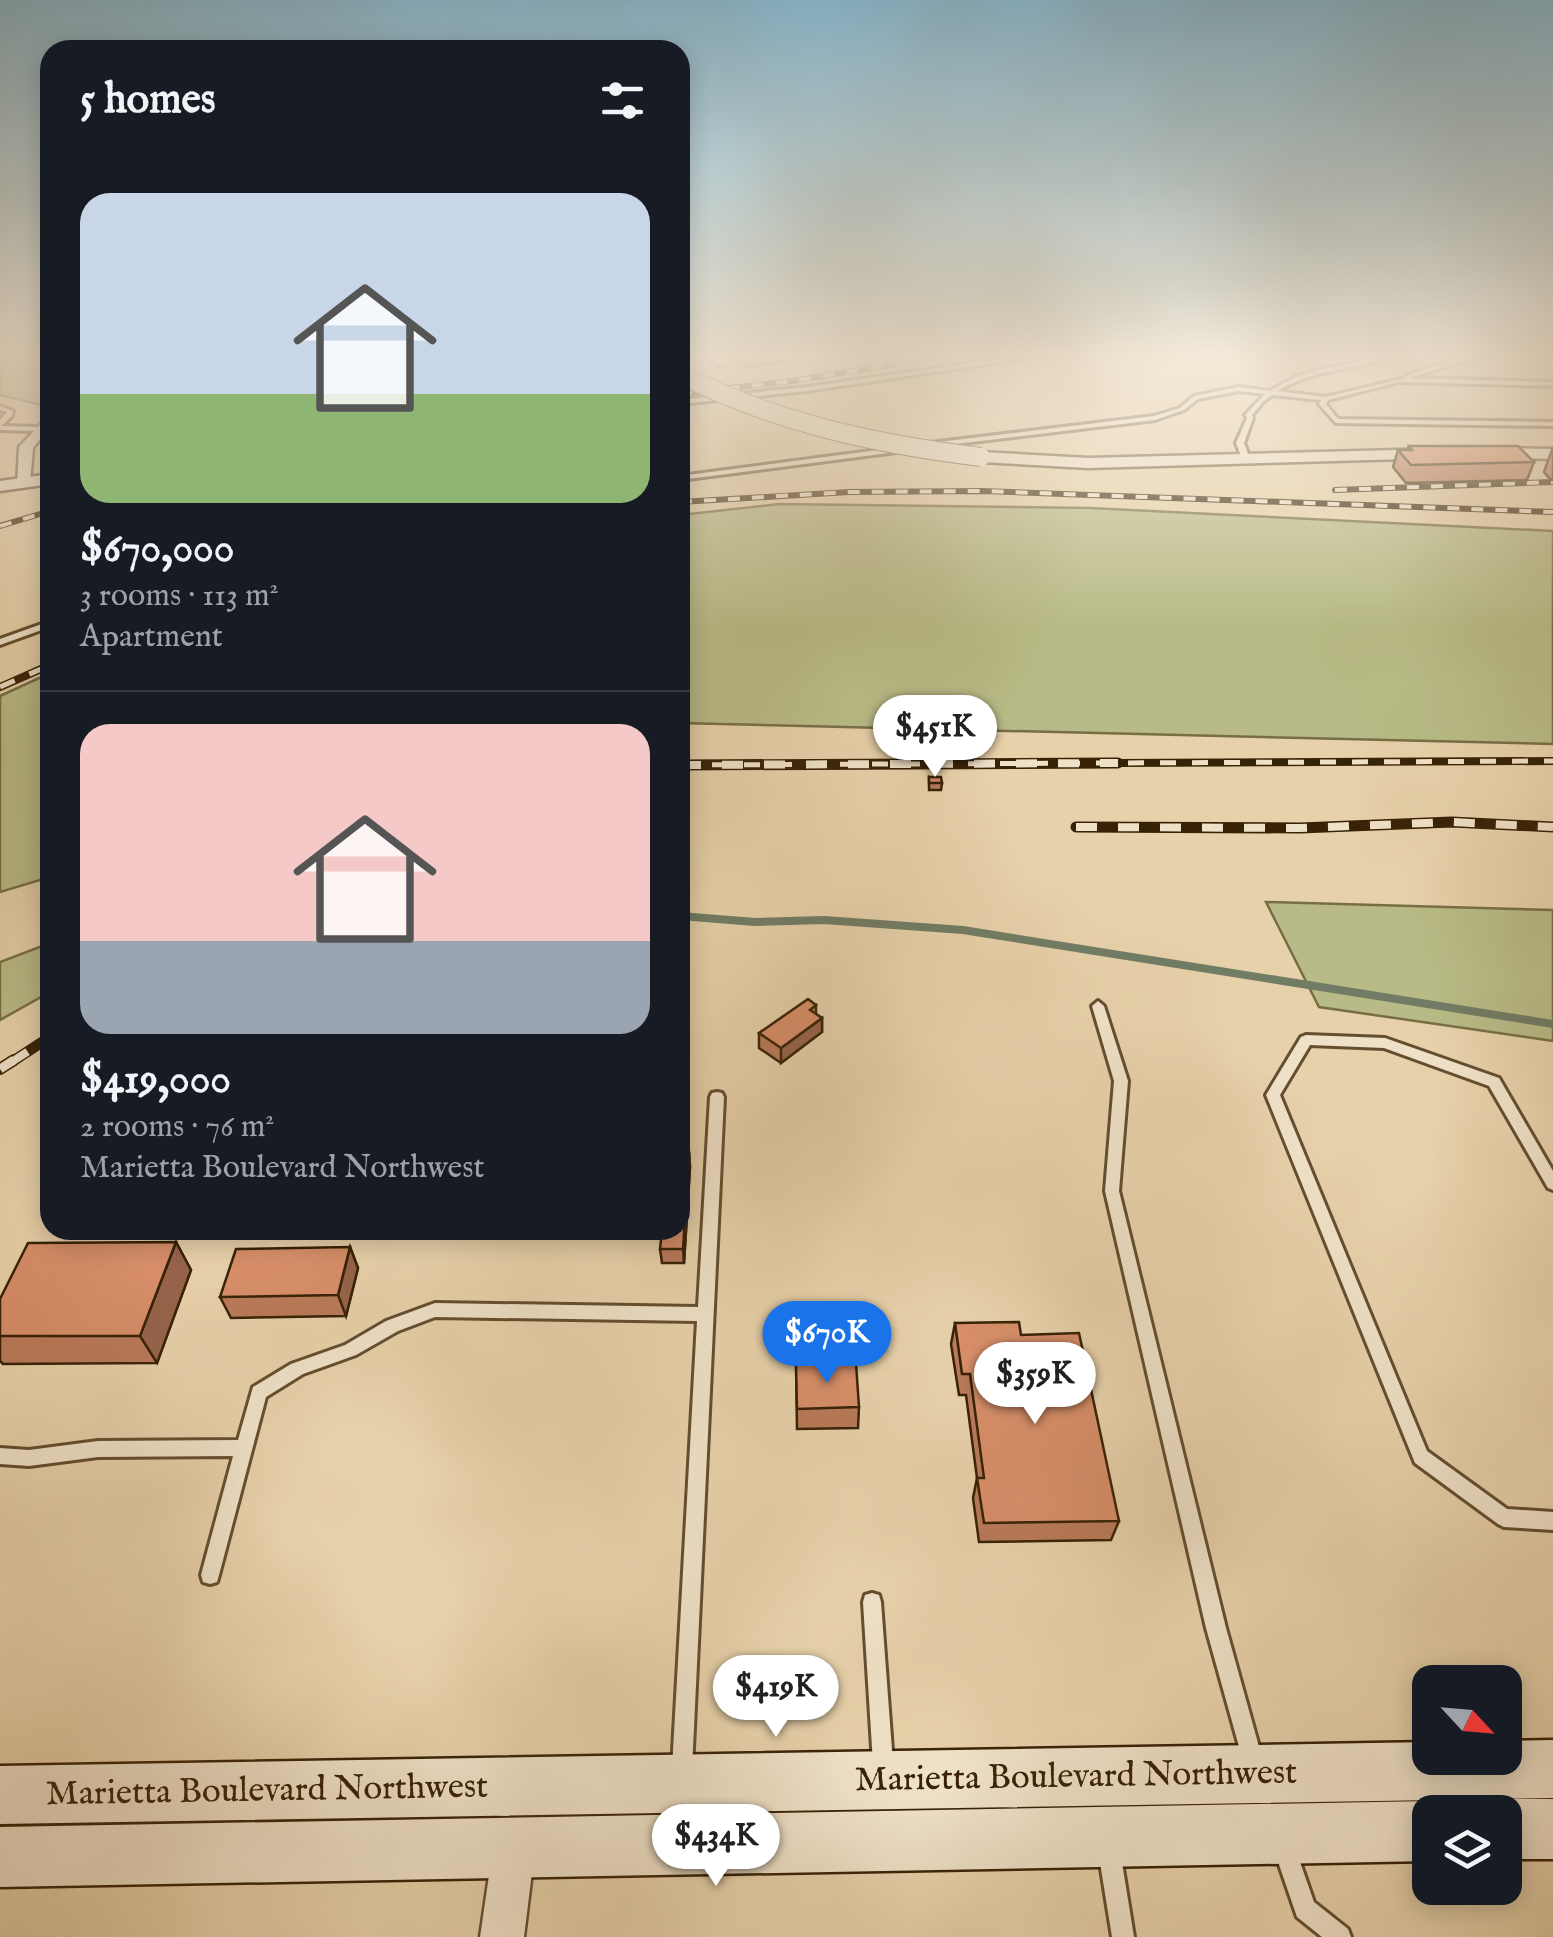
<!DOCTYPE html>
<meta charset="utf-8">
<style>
:root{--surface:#171b24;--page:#242831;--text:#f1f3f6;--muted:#9ea1a6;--line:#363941;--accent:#1a73e8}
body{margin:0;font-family:"IM FELL English",serif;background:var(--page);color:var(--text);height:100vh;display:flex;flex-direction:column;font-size:38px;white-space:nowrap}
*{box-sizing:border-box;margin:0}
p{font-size:32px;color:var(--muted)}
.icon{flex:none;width:55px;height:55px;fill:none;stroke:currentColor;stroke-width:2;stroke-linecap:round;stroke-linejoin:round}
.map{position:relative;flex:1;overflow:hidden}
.drawer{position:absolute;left:40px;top:40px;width:650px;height:1200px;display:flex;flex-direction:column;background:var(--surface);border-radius:30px;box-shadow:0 5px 25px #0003}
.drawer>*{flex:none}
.needle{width:65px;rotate:116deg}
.fabs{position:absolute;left:1412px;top:1665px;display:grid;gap:20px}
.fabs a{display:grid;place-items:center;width:110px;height:110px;border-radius:20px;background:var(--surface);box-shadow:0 5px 25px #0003;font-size:50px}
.price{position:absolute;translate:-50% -85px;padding:0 22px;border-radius:35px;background:#fff;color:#222;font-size:32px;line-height:65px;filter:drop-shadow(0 2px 5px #0008)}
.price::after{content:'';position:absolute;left:50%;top:60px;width:30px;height:22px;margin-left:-15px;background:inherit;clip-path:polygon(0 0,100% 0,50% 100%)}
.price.active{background:var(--accent);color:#fff}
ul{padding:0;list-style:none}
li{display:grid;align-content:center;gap:20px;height:530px;padding:0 40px}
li+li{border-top:2px solid var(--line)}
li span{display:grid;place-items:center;height:310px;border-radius:30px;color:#555}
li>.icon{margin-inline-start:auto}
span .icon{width:180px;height:180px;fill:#fffc;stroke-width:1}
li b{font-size:42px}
h2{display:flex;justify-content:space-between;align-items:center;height:120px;padding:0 40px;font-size:42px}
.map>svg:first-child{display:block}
</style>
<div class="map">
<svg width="1553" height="1937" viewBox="0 0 1553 1937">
<rect width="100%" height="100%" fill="#e7d1aa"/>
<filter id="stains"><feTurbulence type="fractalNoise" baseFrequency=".002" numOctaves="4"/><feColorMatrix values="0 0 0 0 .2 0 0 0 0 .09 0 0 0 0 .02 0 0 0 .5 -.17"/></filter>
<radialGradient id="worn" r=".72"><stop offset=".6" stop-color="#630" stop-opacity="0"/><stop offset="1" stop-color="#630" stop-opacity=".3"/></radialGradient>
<!-- green -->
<path fill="#b8bb87" stroke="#786e46" stroke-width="2.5" d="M0,354H50V407L0,395Z
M779,504L1090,508L1553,531V744L680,723V515Z
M50,673V877L0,892V696Z
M1266,902L1553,910V1041L1319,1007Z
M50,943V992L0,1020V962Z"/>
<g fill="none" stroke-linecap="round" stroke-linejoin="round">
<!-- stream -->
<path stroke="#717c65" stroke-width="8" d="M680,916L755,922L824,920L963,930L1553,1024"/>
<defs>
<path id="service" d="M701,354H710L727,365L722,366Z
M1035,354H1055L807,391L680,404V400L807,387Z
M1394,354H1409C1365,368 1318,367 1277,391L1326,397L1405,378V376C1436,365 1466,354 1499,354L1450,365L1410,378L1553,382V386L1399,382L1328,400L1326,404L1338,419L1553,422V426L1336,423L1319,404L1321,400L1272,395L1264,401L1252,415L1253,418L1244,443L1250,459L1246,461L1242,459L1236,443L1247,418L1245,415L1265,394L1239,391L1198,399L1184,410L1155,420L930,447L926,445L930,443L1154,416L1180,408L1194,396L1239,387L1270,391L1295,377L1317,370Z
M0,406L13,411L12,416L1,426L39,427L43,429L39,431L0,430V420L7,412L0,410Z
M901,447H904V451L680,480V476Z
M50,621V627L0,645V639Z
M1098,1001L1104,1006L1128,1081L1119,1191L1226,1628L1263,1761L1260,1768L1253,1771L1246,1768L1243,1761L1206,1628L1105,1191L1114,1081L1092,1006Z
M1306,1035L1385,1038L1499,1078L1553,1171V1190L1548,1188L1489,1086L1384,1048L1310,1045L1280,1095L1427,1451L1507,1509L1553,1512V1530L1504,1527L1498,1524L1415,1463L1266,1095L1301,1037Z
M717,1092L722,1093L724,1097L692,1769L689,1776L682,1779L675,1776L672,1769L697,1321L435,1317L398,1331L356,1355L303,1374L266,1397L219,1575L217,1582L210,1584L203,1582L201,1575L233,1456L98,1457L29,1466L0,1464V1448L29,1450L98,1441L238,1440L253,1387L291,1364L345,1345L386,1321L435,1303L698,1307L710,1097L712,1093Z
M872,1593L879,1595L881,1602L893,1764L890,1771L883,1774L876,1771L873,1764L863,1602L865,1595Z
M1109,1839L1117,1842L1120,1850L1134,1937H1112L1098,1850L1101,1842Z
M1285,1839L1293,1842L1314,1902L1348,1929L1351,1937H1322L1297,1917L1274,1850L1277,1842Z"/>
<path id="minor" d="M50,414V427L33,448L30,483L17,486L19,447Z
M514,1827L529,1833L535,1848L524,1937H480L493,1848L499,1833Z"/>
<path id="tertiary" d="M1483,448L1553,449V459L1477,457V449Z
M1437,449L1446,454L1443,458L1088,468L981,462L972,457L981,452L1088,458Z
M50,474V484L0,491V481Z"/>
<path id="secondary" d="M1553,1740V1798L0,1824V1766L1430,1742V1758H1505V1741Z
M1505,1799H1553V1859H1505V1812H1482Z
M1430,1801L1452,1812H1430V1861L0,1887V1827Z"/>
</defs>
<!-- service casing -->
<use href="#service" stroke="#644e2f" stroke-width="6"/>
<!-- minor casing -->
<use href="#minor" stroke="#644e2f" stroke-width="5"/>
<!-- tertiary casing -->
<use href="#tertiary" stroke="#644e2f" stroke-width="5"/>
<!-- secondary casing -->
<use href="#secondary" stroke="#382206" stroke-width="5"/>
<!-- service -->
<use href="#service" fill="#efe1c8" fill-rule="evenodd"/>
<!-- minor -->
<use href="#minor" fill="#efe1c8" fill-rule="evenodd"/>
<!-- tertiary -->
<use href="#tertiary" fill="#efe1c8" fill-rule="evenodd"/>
<!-- secondary -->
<use href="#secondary" fill="#efe1c8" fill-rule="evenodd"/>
<defs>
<path id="rail-far3" d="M680,394L792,381L959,354
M1335,490L1553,482
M680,502L849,492L982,491L1553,512
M0,526L50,511"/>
<path id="rail-far2" d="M0,687L50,665
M680,765L1553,761"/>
<path id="rail-far1" d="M680,765L1118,763
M1076,827L1300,828L1452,822L1553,827
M10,1063L50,1037"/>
<path id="rail" d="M0,1069L14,1060"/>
</defs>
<!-- rail-far3 casing -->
<use href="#rail-far3" stroke="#382206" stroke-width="6"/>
<!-- rail-far2 casing -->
<use href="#rail-far2" stroke="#382206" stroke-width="8"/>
<!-- rail-far1 casing -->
<use href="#rail-far1" stroke="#382206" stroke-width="11"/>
<!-- rail casing -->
<use href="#rail" stroke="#382206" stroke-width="12"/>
<!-- rail-far3 -->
<use href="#rail-far3" stroke="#efe1c8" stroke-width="4" stroke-dasharray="12" stroke-linecap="butt"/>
<!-- rail-far2 -->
<use href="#rail-far2" stroke="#efe1c8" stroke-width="5" stroke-dasharray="16" stroke-linecap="butt"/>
<!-- rail-far1 -->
<use href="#rail-far1" stroke="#efe1c8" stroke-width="8" stroke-dasharray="21" stroke-linecap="butt"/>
<!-- rail -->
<use href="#rail" stroke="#efe1c8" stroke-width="9" stroke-dasharray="28" stroke-linecap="butt"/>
<defs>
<path id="tertiary-bridge" d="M680,374C776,423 875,444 981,457"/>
</defs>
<!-- tertiary-bridge casing -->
<use href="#tertiary-bridge" stroke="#644e2f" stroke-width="20" stroke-linecap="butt"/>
<!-- tertiary-bridge -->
<use href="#tertiary-bridge" stroke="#efe1c8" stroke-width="18"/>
</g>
<!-- wall -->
<path fill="#b97a5a" stroke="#382206" stroke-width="2.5" d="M722,354H813V356L749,368Z
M1409,446L1534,462L1527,480L1406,483L1393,467L1398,450H1407Z
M1553,447V480H1551L1544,472Z
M929,777L942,783L941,790H929Z
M816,1005V1014L822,1018V1032L781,1063L759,1048V1033Z
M689,1152L690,1167L684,1263H662L660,1249Z
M176,1242L191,1270L157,1363L3,1364L0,1361V1299Z
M350,1247L358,1268L346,1316L231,1318L220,1297Z
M955,1323L1021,1335L1119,1521L1111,1540L979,1542L973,1498L977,1478L966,1395H959L951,1344Z
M796,1364L859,1407L858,1428L797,1429Z"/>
<!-- shaded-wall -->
<path fill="#96634a" stroke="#382206" stroke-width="2.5" d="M748,354H813V356L749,368Z
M822,1018V1032L781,1063V1048Z
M689,1152L690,1167L684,1263L683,1249Z
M176,1242L191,1270L157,1363L140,1336Z
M350,1247L358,1268L346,1316L338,1295Z"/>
<!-- building -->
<path fill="#d78e69" stroke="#382206" stroke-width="2.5" d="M1409,446H1518L1534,462L1411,465L1398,450H1412Z
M929,777H941L942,783H929Z
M808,999L816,1005L810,1010L822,1018L781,1048L759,1033Z
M680,1152H689L683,1249H660L662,1230H680Z
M176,1242L140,1336H0V1299L28,1243Z
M350,1247L338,1295L220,1297L236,1249Z
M1019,1322L1021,1335L1079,1333L1119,1521L984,1523L977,1478H984L970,1374H962L955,1323Z
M856,1363L859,1407L797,1409L796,1364Z"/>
<!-- sky -->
<linearGradient id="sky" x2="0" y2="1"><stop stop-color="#87b6cd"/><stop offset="0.57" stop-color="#f4ead9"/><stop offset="1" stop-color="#f4ead9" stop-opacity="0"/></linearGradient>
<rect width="1553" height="626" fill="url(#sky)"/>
<g text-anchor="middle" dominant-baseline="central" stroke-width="8" stroke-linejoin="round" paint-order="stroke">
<!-- near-street labels -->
<g font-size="35" fill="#382206" stroke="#efe1c8">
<text transform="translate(1076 1777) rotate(-1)">Marietta Boulevard Northwest</text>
<text transform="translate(267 1791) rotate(-1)">Marietta Boulevard Northwest</text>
</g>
</g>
<rect width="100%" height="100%" filter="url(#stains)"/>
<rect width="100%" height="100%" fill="url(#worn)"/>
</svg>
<div class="fabs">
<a><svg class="needle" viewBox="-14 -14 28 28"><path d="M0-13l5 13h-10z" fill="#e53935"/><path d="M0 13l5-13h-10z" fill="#9ea1a6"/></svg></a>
<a><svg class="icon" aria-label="layers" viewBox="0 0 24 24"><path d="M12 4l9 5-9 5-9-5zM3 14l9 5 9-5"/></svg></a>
</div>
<b class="price" style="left:935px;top:780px">$451K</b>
<b class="price active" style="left:827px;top:1386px">$670K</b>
<b class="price" style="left:1035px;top:1427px">$359K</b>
<b class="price" style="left:776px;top:1740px">$419K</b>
<b class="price" style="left:716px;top:1889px">$434K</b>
<section class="drawer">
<h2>5 homes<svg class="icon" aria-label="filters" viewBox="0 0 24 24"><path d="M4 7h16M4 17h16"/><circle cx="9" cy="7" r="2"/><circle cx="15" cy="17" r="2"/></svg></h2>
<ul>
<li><span style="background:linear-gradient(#c9d6e8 65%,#8fb573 0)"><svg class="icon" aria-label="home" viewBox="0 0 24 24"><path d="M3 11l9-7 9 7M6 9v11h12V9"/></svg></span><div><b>$670,000</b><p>3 rooms · 113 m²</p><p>Apartment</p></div></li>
<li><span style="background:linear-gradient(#f6c9c9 70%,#9aa5b1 0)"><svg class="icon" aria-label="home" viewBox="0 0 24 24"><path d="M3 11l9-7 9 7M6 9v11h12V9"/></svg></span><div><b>$419,000</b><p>2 rooms · 76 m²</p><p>Marietta Boulevard Northwest</p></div></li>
</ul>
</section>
</div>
